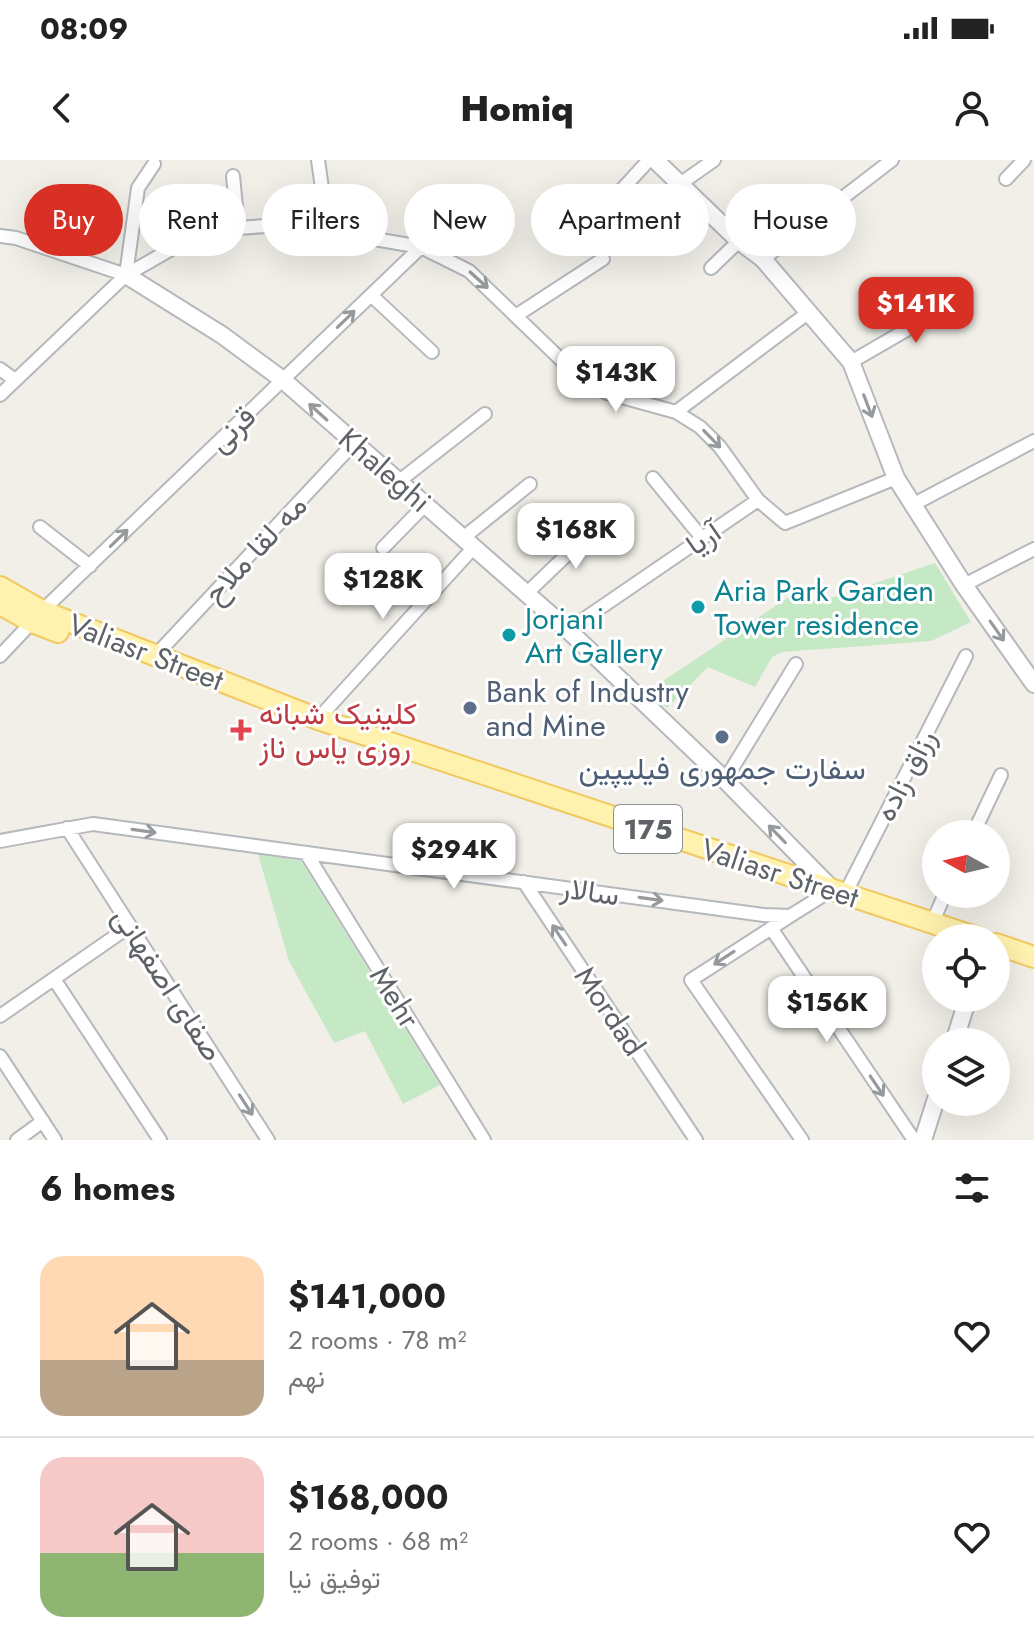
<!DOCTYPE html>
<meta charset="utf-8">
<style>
:root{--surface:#fff;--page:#f6f6f6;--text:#222;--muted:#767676;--line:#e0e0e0;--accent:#d93025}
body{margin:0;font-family:Jost,Vazirmatn,sans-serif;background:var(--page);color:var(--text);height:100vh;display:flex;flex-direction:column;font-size:30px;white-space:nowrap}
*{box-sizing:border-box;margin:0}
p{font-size:26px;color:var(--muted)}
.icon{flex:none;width:44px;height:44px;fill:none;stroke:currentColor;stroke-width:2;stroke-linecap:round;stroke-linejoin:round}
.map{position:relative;height:980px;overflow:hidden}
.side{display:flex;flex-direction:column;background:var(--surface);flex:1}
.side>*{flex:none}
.top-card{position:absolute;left:24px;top:24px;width:986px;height:72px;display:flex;gap:16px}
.needle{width:52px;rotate:278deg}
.controls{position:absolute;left:922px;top:660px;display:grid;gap:16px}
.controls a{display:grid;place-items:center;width:88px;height:88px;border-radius:50%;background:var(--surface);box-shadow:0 8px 32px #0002;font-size:40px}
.price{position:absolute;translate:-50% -68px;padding:0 18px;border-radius:16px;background:#fff;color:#222;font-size:26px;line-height:52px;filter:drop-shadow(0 2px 4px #0008)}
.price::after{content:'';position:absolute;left:50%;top:48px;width:24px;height:18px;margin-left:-12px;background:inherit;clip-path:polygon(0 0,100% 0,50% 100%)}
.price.on{background:var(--accent);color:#fff}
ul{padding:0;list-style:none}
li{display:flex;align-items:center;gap:24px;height:200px;padding:0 40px}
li+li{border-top:2px solid var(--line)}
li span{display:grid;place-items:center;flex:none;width:224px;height:160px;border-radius:24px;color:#555}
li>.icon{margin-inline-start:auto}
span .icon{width:96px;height:96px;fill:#fffc;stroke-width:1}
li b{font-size:34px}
h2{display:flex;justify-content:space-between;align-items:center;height:96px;padding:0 40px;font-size:34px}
.tag{padding:0 28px;border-radius:36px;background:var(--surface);box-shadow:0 8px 32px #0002;font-size:28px;line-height:72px}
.tag.on{background:var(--accent);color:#fff}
.status{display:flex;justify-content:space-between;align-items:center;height:56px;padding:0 40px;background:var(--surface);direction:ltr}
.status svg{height:22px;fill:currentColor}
header{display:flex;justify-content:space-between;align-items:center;height:104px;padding:0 40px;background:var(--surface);font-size:36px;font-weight:800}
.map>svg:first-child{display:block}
</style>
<div class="status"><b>08:09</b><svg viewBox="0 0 49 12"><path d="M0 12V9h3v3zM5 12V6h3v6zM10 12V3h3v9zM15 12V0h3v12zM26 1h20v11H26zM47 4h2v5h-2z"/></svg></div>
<header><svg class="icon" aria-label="back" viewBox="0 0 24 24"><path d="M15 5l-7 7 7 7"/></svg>Homiq<svg class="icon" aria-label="person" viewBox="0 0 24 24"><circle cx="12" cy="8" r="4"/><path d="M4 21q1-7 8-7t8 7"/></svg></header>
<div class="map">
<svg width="1034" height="980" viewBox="0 0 1034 980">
<rect width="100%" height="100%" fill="#f1efe8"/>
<!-- green -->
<path fill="#c5e8c5" d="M935,403L971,462L931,481L782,492L772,497L755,527L708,507L667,548L648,531L798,431L817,443Z
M258,694L301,701L440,925L403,944L365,871L334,883L289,801Z"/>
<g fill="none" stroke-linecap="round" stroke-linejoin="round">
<defs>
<path id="minor" d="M318,0L328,71
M233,16L238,68
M1006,19L1024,0
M680,24L714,0
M616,36L649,0
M0,76L16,78L126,115
M763,99L892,0
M711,108L739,81
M126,115L138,28L154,4
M371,135L432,192
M517,155L603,99
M851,202L963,137
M0,209L15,220
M0,235L126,115L175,87L198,78L238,68L266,66L328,71L421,87L469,111L578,216L607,233L676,252L700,267L720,287L758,340L785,363L896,318
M676,252L809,152
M653,318L702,378
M398,322L485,254
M912,345L1034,281
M40,367L90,406
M463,378L530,324
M383,388L425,345
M964,425L1034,389
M527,433L601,362
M42,451L421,87
M568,470L758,340
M156,495L354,283
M0,496L32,462
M318,559L474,387
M725,620L796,504
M67,668L268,980
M973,674L1001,615
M0,681L93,664L764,755L790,756L822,736
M306,693L484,980
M524,722L696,980
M845,734L966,496
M790,756L691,820L802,980
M932,763L945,734
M771,768L914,980
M54,819L160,980
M0,856L130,766
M0,896L55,980
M17,980L43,961"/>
<path id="tertiary" d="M655,0L739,81L763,99L851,202L896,318L964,425L1034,524
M126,115L222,175L283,220L568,470L725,620L831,728
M954,882L968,838
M923,980L936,939"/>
<path id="primary" d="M0,427L42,451L318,559L978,778
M0,444L32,462L58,472
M996,784L1034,797"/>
</defs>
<!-- minor casing -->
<use href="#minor" stroke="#b5b8bc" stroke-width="16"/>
<!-- tertiary casing -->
<use href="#tertiary" stroke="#b5b8bc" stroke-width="20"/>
<!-- primary casing -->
<use href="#primary" stroke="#f2c960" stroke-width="24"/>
<!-- minor -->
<use href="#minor" stroke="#fff" stroke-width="12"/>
<!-- tertiary -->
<use href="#tertiary" stroke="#fff" stroke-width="16"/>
<!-- primary -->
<use href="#primary" stroke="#fff2af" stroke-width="20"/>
</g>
<!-- one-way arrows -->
<defs><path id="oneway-shaft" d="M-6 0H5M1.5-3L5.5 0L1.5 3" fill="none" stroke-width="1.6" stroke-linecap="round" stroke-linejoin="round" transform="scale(2)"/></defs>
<g stroke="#979a9d">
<use href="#oneway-shaft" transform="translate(479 120) rotate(42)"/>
<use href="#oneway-shaft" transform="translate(346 159) rotate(-44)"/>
<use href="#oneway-shaft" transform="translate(868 246) rotate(69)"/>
<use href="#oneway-shaft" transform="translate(318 252) rotate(-138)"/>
<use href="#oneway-shaft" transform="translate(712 279) rotate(46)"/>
<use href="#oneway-shaft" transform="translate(119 378) rotate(-44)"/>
<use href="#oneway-shaft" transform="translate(997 471) rotate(55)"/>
<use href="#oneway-shaft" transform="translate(144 671) rotate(8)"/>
<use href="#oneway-shaft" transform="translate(777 674) rotate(-134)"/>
<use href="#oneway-shaft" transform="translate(651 739) rotate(8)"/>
<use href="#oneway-shaft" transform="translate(559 775) rotate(-124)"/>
<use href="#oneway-shaft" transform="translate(724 798) rotate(147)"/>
<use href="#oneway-shaft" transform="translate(877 926) rotate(56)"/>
<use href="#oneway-shaft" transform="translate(246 945) rotate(57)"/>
</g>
<!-- markers -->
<g fill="#0f9aa8" stroke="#fff" stroke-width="3">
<circle cx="698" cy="447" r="8"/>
<circle cx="509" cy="475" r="8"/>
</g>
<g fill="#5c6f8a" stroke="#fff" stroke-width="3">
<circle cx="470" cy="548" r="8"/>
<circle cx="722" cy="577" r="8"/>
</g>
<path fill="#e0444e" stroke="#fff" stroke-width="3" d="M237 558h8v8h8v8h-8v8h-8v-8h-8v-8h8z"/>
<g text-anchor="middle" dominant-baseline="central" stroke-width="6" stroke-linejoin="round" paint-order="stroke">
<!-- shield labels -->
<rect fill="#fff" stroke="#8f9295" stroke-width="2" x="614" y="645" width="68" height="48" rx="6"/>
<g font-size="28" font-weight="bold" fill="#5f6368">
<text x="648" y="669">175</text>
</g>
<!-- street labels -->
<g font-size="30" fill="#5f6368" stroke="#fff">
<text transform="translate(232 269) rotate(-44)">قرنی</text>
<text transform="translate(385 310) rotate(41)">Khaleghi</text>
<text transform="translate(703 378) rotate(-35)">آریا</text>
<text transform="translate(255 389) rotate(-47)">مه لقا ملاح</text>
<text transform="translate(146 492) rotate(21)">Valiasr Street</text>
<text transform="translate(905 615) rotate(-63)">رزاق زاده</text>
<text transform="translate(780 713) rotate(18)">Valiasr Street</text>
<text transform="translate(590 731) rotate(8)">سالار</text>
<text transform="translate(168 824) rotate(57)">صفای اصفهانی</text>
<text transform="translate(395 837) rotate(58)">Mehr</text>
<text transform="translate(610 851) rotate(56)">Mordad</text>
</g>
<!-- culture labels -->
<g font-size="30" fill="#0d838f" stroke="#fff" text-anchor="start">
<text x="714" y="430">Aria Park Garden<tspan x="714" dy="34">Tower residence</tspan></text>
<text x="525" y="458">Jorjani<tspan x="525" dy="34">Art Gallery</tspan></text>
</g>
<!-- service labels -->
<g font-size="30" fill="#4e5e75" stroke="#fff" text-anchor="start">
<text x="486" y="531">Bank of Industry<tspan x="486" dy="34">and Mine</tspan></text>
<text x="722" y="608" text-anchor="middle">سفارت جمهوری فیلیپین</text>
</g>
<!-- health labels -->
<g font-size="30" fill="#be3a42" stroke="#fff" text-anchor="start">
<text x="259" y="553">کلینیک شبانه<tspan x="259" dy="34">روزی یاس ناز</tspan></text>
</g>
</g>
</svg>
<div class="controls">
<a><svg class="needle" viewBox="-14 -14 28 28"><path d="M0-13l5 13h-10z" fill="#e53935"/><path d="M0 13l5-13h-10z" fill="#767676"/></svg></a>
<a><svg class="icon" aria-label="locate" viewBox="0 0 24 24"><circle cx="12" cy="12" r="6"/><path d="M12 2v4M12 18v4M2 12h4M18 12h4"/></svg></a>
<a><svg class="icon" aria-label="layers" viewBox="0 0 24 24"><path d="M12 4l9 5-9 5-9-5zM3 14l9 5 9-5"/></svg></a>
</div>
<b class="price on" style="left:916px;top:185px">$141K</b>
<b class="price" style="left:616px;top:254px">$143K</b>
<b class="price" style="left:576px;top:411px">$168K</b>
<b class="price" style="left:383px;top:461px">$128K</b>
<b class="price" style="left:454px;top:731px">$294K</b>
<b class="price" style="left:827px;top:884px">$156K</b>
<div class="top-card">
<a class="tag on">Buy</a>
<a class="tag">Rent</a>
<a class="tag">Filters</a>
<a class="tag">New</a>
<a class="tag">Apartment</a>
<a class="tag">House</a>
</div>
</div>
<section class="side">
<h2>6 homes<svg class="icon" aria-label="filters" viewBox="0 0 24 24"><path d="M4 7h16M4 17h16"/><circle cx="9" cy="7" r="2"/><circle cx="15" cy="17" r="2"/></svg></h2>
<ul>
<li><span style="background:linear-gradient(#ffd9b3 65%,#b9a48a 0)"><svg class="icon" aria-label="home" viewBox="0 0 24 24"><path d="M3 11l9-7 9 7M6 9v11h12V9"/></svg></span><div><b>$141,000</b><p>2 rooms · 78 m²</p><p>نهم</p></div><svg class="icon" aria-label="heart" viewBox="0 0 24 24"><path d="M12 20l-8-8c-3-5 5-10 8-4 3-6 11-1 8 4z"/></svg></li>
<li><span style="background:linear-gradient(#f6c9c9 60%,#8fb573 0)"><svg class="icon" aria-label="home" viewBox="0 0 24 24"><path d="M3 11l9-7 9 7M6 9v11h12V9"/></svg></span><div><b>$168,000</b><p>2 rooms · 68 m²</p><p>توفیق نیا</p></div><svg class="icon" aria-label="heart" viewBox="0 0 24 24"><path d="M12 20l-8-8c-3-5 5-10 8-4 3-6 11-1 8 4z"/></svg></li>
</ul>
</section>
